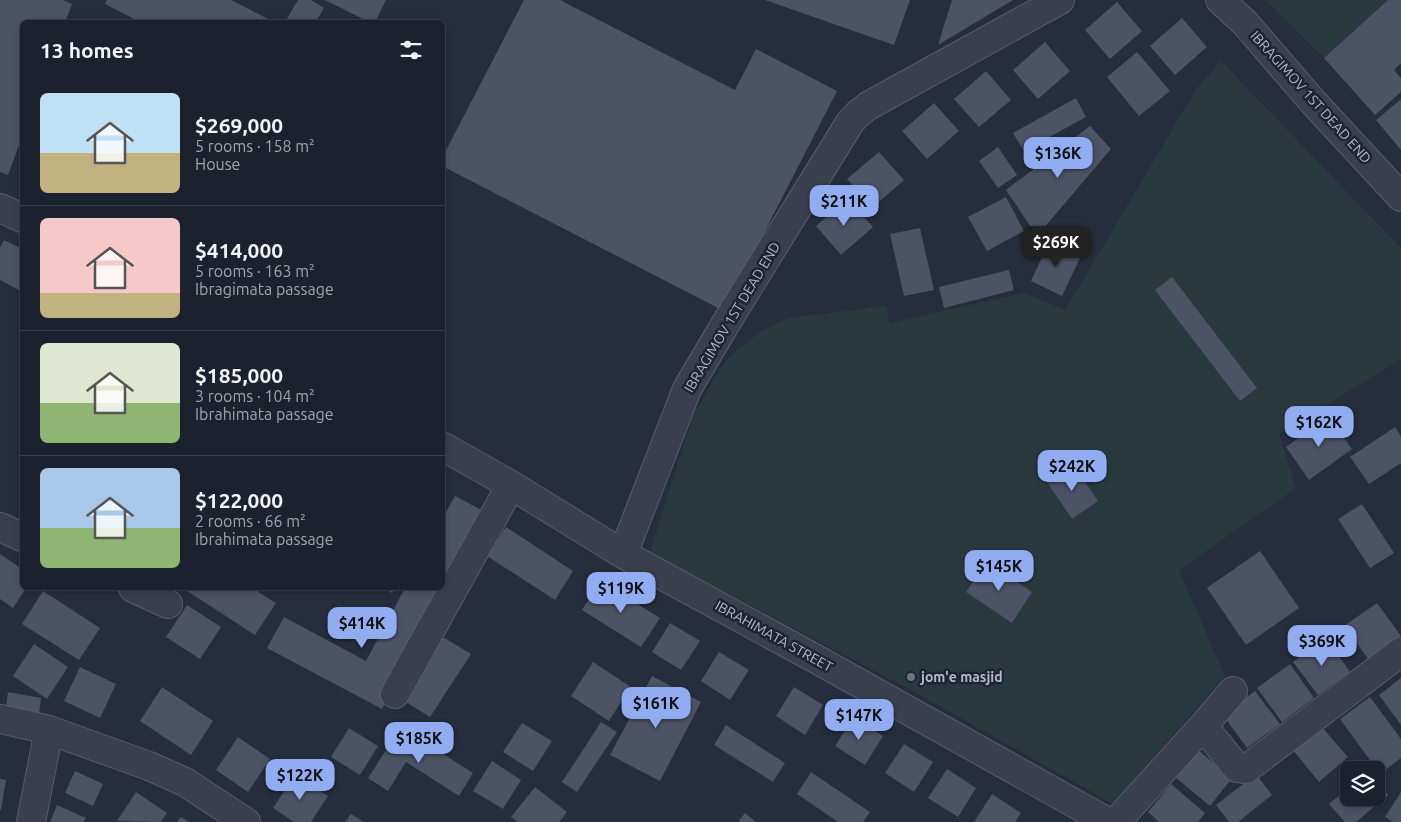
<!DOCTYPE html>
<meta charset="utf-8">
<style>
:root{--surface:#1c222d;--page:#292f39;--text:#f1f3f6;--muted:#a0a4aa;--line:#3a3f49;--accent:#91acf0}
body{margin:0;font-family:Ubuntu,sans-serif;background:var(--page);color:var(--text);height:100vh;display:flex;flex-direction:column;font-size:19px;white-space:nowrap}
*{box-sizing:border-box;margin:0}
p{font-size:16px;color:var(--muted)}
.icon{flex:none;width:28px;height:28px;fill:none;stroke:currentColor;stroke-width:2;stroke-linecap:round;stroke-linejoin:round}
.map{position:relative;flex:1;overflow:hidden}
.drawer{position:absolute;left:20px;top:20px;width:425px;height:570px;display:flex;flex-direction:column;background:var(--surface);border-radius:8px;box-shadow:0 2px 8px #0003,0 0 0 1px var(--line)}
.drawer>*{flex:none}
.tools{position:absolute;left:1340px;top:761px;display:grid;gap:10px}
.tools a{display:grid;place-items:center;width:45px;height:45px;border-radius:8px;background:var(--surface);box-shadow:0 2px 8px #0003,0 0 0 1px var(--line);font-size:25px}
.price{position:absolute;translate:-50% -42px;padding:0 11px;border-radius:10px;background:var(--accent);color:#111;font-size:16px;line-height:32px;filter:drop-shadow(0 1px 2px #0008)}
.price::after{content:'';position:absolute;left:50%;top:30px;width:15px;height:11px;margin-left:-8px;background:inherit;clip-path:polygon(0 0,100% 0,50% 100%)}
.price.current{background:#222;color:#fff}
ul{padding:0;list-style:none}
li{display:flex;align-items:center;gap:15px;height:125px;padding:0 20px}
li+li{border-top:1px solid var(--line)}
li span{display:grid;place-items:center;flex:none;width:140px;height:100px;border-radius:8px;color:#555}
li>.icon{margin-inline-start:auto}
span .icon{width:60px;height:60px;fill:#fffc;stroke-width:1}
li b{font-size:21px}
h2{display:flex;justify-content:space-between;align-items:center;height:60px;padding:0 20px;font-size:21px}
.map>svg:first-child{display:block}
</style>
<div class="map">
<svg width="1401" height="822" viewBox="0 0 1401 822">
<rect width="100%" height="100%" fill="#262d3c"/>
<!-- green -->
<path fill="#293a3e" d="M1265,0H1388L1324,58Z
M1221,61L1401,248V359L1279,434L1296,488L1179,570L1225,676L1113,804L931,701L650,552L693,416L710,386L729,357L760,332L788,318L886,306L890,323L1024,293L1065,310L1197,88Z"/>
<!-- building -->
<path fill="#4c5364" d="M0,0H63L72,4L65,22H22V137L8,175L0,172Z
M107,0H231L274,22H140L105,4Z
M298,0H311L324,8L316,22H285Z
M325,0H386L375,22H369Z
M524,0H560L735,90L756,49L837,91L724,311L442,166V158Z
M765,0H910L894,45Z
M952,0H1013L938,45Z
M1388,0H1401V63L1394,70L1401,78V92L1375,115L1324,58Z
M1117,2L1142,31L1110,59L1085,30Z
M1182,18L1207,47L1175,75L1150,46Z
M1045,42L1070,71L1038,99L1013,70Z
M1137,52L1170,91L1139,116L1107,77Z
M986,71L1011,100L979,127L954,99Z
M1076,98L1086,117L1024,151L1013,133Z
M1401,99V150L1376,120Z
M934,103L959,131L927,159L902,131Z
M1090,126L1111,149L1037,236L1006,190Z
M998,147L1017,175L998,188L979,161Z
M879,152L904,180L872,208L847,179Z
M1006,197L1024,231L987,251L968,217Z
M848,198L873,227L841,255L816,226Z
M920,228L934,290L904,296L890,234Z
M4,240L22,249V284L19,290L0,280V248Z
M1050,240L1081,256L1062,296L1031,281Z
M1009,270L1014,290L944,308L939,287Z
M1172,277L1257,388L1240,401L1155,290Z
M1328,416L1352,449L1309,480L1286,447Z
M1395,427L1401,436V463L1369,484L1350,457Z
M1073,464L1098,501L1072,519L1047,482Z
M455,496L487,513L442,583V519Z
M1362,504L1394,553L1370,568L1338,519Z
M506,527L573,571L555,600L487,556Z
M1260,551L1299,608L1246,645L1207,588Z
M0,554L22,569V588H26L13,608L0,599Z
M987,562L1032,592L1012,623L966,592Z
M601,581L660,618L641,647L582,610Z
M184,588H252L276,603L255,635L184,589Z
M383,588H395L392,593Z
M405,588H429L442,595L382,709L267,648L284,617L366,661Z
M43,591L100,628L79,660L22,624Z
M1377,603L1401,636L1369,660L1344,626Z
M187,605L221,627L200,659L166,637Z
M670,623L700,641L681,670L652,652Z
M441,636L471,654L430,717L401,699Z
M1326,638L1350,672L1318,695L1293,662Z
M34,644L68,667L47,699L13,676Z
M719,652L749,670L730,700L701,681Z
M593,662L631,687L609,721L571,696Z
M1290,664L1314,698L1282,722L1257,688Z
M80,667L116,684L100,718L64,701Z
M652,676L701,702L660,781L610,755Z
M1401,678V725L1379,695Z
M162,687L213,721L191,755L140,721Z
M794,687L823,705L805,735L776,716Z
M1255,691L1280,724L1247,748L1223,715Z
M8,692L41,698L39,714L6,708Z
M1370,697L1401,739V758L1380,774L1340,719Z
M854,717L883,736L865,765L835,746Z
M601,722L617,732L577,792L562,782Z
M522,723L552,741L533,771L503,752Z
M726,725L785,763L773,782L714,745Z
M1320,725L1348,757L1319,782L1292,749Z
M401,727L473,773L459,796L406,762L388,791L368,778Z
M349,728L378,746L360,775L331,757Z
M238,737L270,759L248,792L216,770Z
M904,744L933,762L914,792L885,773Z
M1198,750L1232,778L1210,806L1175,777Z
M492,761L521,780L503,809L473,791Z
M947,769L976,788L958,817L928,798Z
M75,771L103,784L93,806L65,793Z
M811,772L870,812L863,822H838L797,794Z
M1256,774L1272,795L1238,822H1229L1216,805Z
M295,775L328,796L311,822H294L273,808Z
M0,779L6,780L1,810H0Z
M1376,781L1388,795L1356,822H1345L1329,804L1349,787V798H1376Z
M1171,784L1205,813L1198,822H1159L1148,812Z
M535,787L567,812L559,822H518L511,817Z
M136,792L167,813L161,822L117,821Z
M1401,792V822H1393L1385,817Z
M992,794L1021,813L1015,822H974Z
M57,805L86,818L84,822H50Z
M745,813L756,822H738Z
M351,814L364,822H345Z
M181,817L189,822H177Z"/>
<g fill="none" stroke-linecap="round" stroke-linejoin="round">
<defs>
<path id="street" d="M1220,0L1245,23L1314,103L1401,197
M0,208L22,218
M442,446L511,485L623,554L816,659L1108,822
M0,527L22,537
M623,554L687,389L726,323L851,121L859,113L868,106L1060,0
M133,588L168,604
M395,694L511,485
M0,719L49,730L149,766L185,782L246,822
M1203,726L1237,768L1246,769L1401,652
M31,822L49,730
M1116,822L1203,726L1233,691"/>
</defs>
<!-- street casing -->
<use href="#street" stroke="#575d6a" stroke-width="30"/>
<!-- street -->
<use href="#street" stroke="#393f4c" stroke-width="28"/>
</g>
<!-- markers -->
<circle fill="#6b7280" stroke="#1e2431" stroke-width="2" cx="911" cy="677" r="5"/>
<g text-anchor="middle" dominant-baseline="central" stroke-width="5" stroke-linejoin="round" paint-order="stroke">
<!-- street labels -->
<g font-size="14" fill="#b5bac7" stroke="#1e2431">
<text transform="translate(1311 97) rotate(48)">IBRAGIMOV 1ST DEAD END</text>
<text transform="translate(732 317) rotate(-59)">IBRAGIMOV 1ST DEAD END</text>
<text transform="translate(774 636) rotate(29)">IBRAHIMАTA STREET</text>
</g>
<!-- poi labels -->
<g font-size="14" font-weight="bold" fill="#b5bac7" stroke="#1e2431" text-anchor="start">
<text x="921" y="677">jom'e masjid</text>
</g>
</g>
</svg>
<div class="tools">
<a><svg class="icon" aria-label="layers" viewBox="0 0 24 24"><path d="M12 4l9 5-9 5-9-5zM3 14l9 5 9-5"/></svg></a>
</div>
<b class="price" style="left:1058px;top:179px">$136K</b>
<b class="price" style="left:844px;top:227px">$211K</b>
<b class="price current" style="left:1056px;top:268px">$269K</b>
<b class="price" style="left:1319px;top:448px">$162K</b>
<b class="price" style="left:1072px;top:492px">$242K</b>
<b class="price" style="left:999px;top:592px">$145K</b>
<b class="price" style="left:621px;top:614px">$119K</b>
<b class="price" style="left:362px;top:649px">$414K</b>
<b class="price" style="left:1322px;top:667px">$369K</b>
<b class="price" style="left:656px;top:729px">$161K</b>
<b class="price" style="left:859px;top:741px">$147K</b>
<b class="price" style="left:419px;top:764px">$185K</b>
<b class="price" style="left:300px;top:801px">$122K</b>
<section class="drawer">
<h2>13 homes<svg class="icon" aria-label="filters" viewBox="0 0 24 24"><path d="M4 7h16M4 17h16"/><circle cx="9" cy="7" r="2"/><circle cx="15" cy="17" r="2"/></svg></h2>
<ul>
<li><span style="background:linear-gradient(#bfe0f5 60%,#c2b280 0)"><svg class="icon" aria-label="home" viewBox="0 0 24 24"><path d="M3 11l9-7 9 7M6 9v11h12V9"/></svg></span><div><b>$269,000</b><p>5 rooms · 158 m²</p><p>House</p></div></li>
<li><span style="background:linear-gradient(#f6c9c9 75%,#c2b280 0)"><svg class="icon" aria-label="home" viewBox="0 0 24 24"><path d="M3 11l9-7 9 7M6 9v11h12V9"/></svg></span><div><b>$414,000</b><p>5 rooms · 163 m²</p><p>Ibragimаta passage</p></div></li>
<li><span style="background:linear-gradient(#dfe7d0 60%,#8fb573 0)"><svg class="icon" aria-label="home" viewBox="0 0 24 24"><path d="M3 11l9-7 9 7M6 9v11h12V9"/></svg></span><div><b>$185,000</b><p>3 rooms · 104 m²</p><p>Ibrahimаta passage</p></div></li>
<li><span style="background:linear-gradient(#a9c7e8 60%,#8fb573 0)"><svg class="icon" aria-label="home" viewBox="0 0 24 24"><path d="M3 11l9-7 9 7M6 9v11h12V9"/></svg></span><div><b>$122,000</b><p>2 rooms · 66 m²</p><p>Ibrahimаta passage</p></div></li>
</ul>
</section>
</div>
